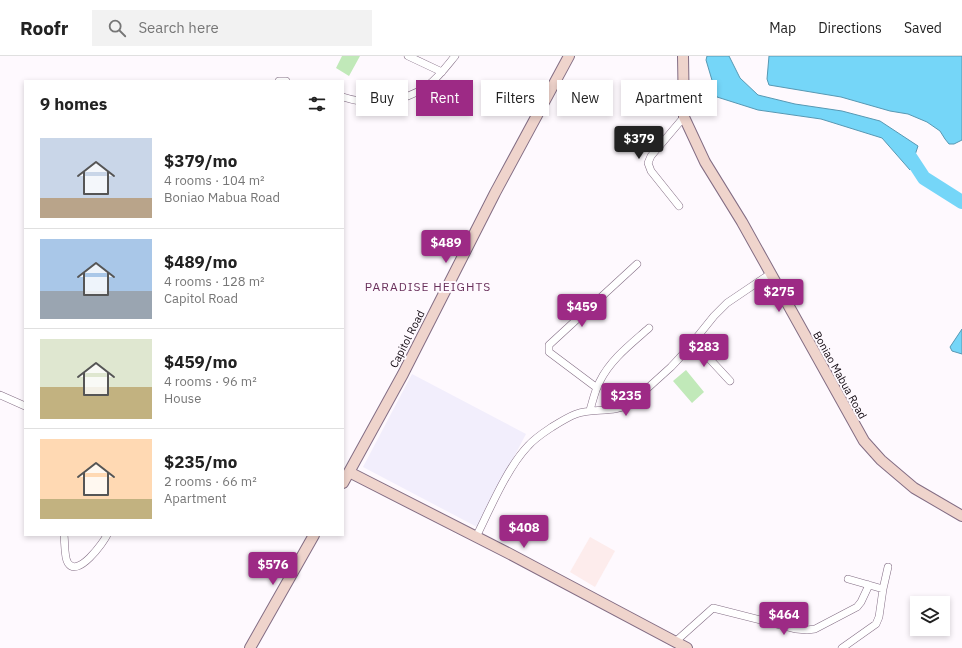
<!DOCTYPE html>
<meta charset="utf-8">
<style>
:root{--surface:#fff;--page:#f2f2f2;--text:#222;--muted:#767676;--line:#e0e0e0;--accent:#9d2a85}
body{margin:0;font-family:"IBM Plex Sans",sans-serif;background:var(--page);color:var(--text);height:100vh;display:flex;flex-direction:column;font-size:15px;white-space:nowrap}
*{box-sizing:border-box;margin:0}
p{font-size:13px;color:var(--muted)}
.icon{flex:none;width:22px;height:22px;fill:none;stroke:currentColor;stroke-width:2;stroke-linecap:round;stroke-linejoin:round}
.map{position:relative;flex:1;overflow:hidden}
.drawer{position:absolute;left:24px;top:24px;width:320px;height:456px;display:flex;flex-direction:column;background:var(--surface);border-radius:0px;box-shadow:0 2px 6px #0003}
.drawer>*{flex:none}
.guide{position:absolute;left:356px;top:24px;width:380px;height:36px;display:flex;gap:8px}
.tools{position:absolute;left:910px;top:540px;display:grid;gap:8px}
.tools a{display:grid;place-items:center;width:40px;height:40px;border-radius:0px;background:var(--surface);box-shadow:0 2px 6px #0003;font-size:20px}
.price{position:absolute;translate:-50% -34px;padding:0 9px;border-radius:4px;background:var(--accent);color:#fff;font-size:13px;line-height:26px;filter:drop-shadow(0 1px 2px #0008)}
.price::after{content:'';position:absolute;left:50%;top:24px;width:12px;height:9px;margin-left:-6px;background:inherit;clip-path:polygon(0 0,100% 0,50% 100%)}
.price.selected{background:#222;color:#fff}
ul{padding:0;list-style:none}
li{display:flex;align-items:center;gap:12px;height:100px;padding:0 16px}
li+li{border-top:1px solid var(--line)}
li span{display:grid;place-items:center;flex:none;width:112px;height:80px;border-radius:0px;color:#555}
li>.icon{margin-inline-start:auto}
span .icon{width:48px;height:48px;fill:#fffc;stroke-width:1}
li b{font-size:17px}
h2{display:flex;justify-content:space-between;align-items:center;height:48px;padding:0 16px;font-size:17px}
.tag{padding:0 14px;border-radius:0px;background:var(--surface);box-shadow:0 2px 6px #0003;font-size:14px;line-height:36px}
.tag.selected{background:var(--accent);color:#fff}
header{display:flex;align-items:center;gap:24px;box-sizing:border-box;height:56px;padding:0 20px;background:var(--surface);border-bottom:1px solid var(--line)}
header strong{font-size:19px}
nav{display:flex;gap:22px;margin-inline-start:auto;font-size:14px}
.search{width:280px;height:36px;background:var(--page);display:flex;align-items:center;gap:10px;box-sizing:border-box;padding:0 14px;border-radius:0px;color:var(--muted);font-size:15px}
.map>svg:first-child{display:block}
</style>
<header>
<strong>Roofr</strong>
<div class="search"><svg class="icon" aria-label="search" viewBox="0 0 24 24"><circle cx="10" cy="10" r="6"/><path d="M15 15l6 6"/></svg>Search here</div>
<nav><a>Map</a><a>Directions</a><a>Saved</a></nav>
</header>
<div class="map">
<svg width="962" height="592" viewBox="0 0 962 592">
<rect width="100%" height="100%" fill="#fef9fe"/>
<!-- commercial -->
<path fill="#f2eefc" d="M412,318L526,378L477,471L363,411Z"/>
<!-- industrial -->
<path fill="#fdecec" d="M590,481L615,495L595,531L570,516Z"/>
<!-- green -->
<path fill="#c1e9b9" d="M342,0H360L349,20L336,12Z
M686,314L704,336L692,347L673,325Z"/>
<!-- water -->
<path fill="#75d6f8" stroke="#5798b3" d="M707,0H729L740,22L758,39L795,48L842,55L880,65L918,90L910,114L882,82L821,63L758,54L717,41L706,4Z
M769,0H962V84L954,88H949L945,83L940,75L927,66L908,58L890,55L841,41L769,29L767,23Z
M962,273V298L952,295L950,291Z"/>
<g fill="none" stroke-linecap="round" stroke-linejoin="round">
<!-- river -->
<path stroke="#75d6f8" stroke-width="14" d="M903,90L924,122L962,146"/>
<defs>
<path id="street" d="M408,0L442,16
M279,25H286
M343,41C370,50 403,47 427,30C438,22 446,11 455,0
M679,150L651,115L648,107L651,100L684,61
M693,285L730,325
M597,332L549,296V289L637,208
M0,339L25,350
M590,354C593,344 595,334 600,325C611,303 631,288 649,272
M64,479C65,485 64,502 68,507C78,522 103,487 107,479
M476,481C490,453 507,412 528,390C535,382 543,377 552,371C560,366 568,361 576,358C594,352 614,357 630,348L671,311L685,296L714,260L727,247L770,218
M848,523L883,533L888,511
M675,586L713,552L796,573L807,574L815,573L857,551L861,546L869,529
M842,592L876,568L879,561L883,533"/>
<path id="secondary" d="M683,0L684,61L705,106L742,166L864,385L881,404L914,432L962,460
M349,416L510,498L687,592
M343,427L403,318L495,137L569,0
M250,592L314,479"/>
</defs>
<!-- street casing -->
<use href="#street" stroke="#836d84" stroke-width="8"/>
<!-- secondary casing -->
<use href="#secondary" stroke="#836d84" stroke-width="12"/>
<!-- street -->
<use href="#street" stroke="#fff" stroke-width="7"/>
<!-- secondary -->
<use href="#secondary" stroke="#efd4cc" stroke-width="10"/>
</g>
<g text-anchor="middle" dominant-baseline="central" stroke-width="4" stroke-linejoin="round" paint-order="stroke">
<!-- street labels -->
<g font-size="11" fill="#110911" stroke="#fef9fe">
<text transform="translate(407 283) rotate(-63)">Capitol Road</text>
<text transform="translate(840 319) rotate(61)">Boniao Mabua Road</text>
</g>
<!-- neighbourhood labels -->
<g font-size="12" letter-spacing="1" fill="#6a315c" stroke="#fef9fe">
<text x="428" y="230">PARADISE HEIGHTS</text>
</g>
</g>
</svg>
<div class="tools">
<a><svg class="icon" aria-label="layers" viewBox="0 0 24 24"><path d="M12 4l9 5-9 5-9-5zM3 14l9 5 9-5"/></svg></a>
</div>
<b class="price selected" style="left:639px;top:104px">$379</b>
<b class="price" style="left:446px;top:208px">$489</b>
<b class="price" style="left:779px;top:257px">$275</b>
<b class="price" style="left:582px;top:272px">$459</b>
<b class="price" style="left:704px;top:312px">$283</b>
<b class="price" style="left:626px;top:361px">$235</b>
<b class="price" style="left:524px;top:493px">$408</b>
<b class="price" style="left:273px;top:530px">$576</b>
<b class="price" style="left:784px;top:580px">$464</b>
<div class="guide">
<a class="tag">Buy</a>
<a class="tag selected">Rent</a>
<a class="tag">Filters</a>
<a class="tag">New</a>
<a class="tag">Apartment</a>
</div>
<section class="drawer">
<h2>9 homes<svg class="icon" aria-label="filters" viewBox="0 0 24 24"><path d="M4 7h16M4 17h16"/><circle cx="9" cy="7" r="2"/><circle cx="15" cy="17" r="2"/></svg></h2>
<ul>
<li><span style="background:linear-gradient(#c9d6e8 75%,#b9a48a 0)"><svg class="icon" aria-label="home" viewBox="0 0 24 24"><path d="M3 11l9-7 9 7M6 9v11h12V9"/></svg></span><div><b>$379/mo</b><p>4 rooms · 104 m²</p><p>Boniao Mabua Road</p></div></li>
<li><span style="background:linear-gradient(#a9c7e8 65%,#9aa5b1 0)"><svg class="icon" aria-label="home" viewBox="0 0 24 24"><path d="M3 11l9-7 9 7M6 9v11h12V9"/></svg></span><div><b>$489/mo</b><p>4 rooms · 128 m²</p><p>Capitol Road</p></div></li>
<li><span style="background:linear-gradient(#dfe7d0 60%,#c2b280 0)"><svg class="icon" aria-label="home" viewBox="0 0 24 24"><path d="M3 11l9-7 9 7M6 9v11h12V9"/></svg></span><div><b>$459/mo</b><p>4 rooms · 96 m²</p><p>House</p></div></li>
<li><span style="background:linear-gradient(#ffd9b3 75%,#c2b280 0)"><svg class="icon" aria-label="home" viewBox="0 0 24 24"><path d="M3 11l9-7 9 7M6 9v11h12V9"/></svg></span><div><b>$235/mo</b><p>2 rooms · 66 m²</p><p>Apartment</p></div></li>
</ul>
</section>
</div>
